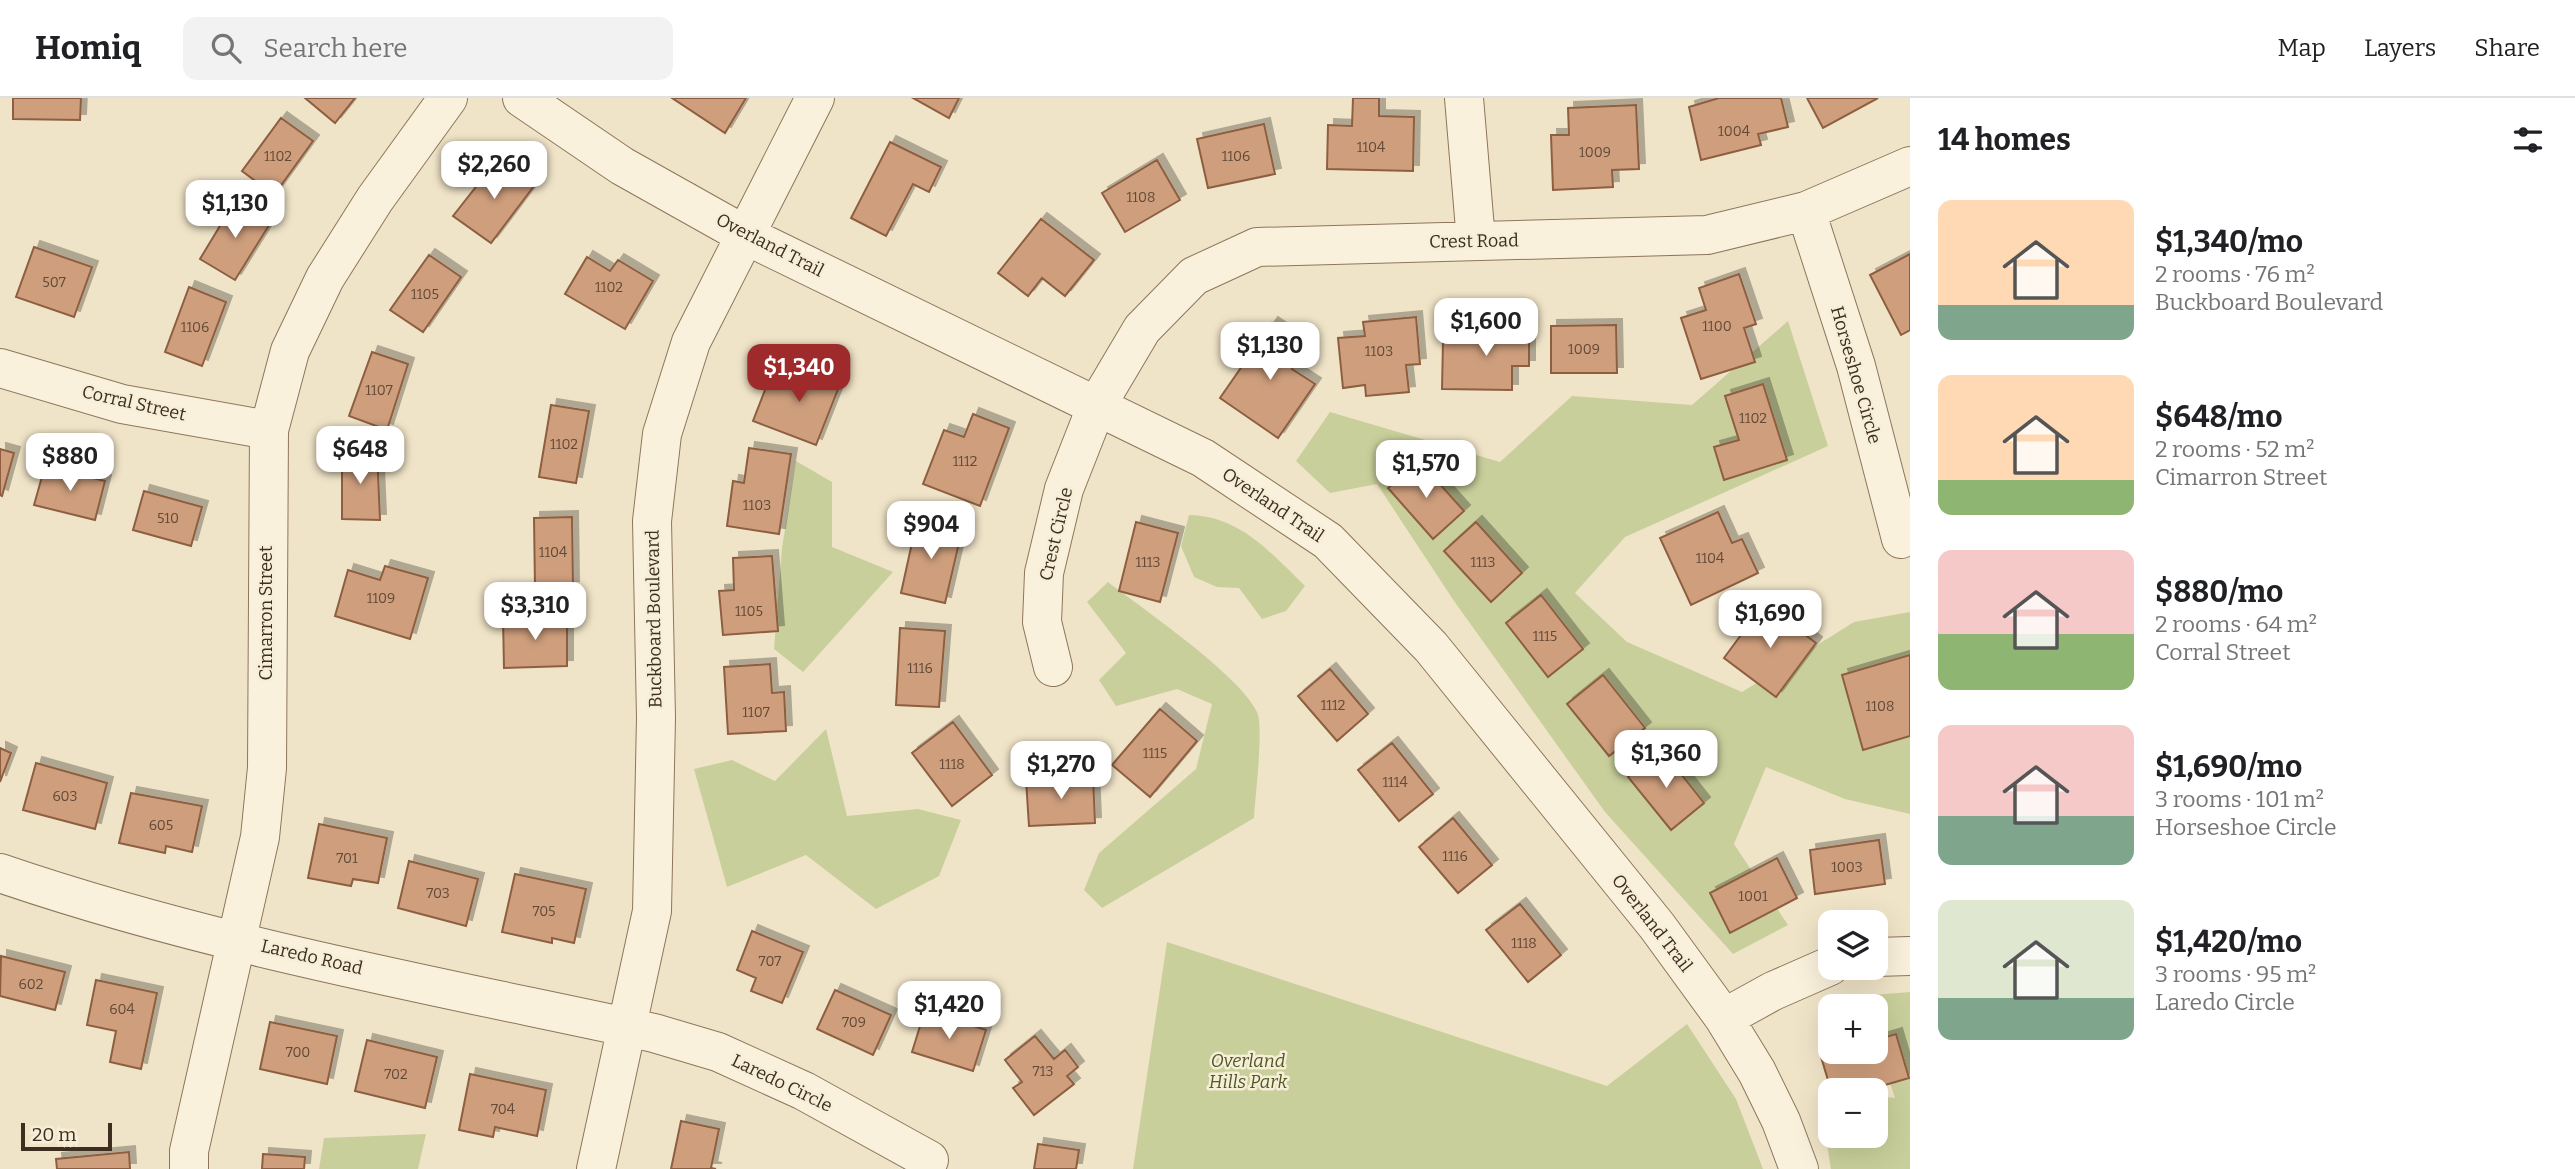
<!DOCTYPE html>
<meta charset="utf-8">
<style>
:root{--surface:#fff;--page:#f2f2f2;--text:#202124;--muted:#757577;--line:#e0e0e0;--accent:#9e2a2b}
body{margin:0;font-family:Bitter,serif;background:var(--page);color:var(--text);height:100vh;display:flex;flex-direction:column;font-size:26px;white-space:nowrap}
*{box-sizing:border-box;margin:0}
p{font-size:23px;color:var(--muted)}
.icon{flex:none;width:38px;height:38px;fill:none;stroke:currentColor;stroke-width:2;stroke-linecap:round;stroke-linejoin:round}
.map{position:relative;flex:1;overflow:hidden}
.sheet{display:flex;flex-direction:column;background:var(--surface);width:665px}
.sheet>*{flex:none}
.tools{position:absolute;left:1818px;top:812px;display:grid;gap:14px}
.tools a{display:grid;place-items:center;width:70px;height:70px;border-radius:14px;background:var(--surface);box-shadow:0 7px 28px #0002;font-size:35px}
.scale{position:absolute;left:21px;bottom:18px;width:91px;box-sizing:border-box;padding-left:7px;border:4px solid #3d2e20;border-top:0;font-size:19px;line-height:24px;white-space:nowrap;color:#3d2e20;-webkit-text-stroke:5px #f7eed8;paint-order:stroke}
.price{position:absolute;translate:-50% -60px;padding:0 16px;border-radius:14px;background:#fff;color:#222;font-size:23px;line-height:46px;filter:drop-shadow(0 2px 4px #0008)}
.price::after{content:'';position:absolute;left:50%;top:42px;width:21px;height:16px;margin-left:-10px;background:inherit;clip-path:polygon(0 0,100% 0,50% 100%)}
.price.selected{background:var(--accent);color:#fff}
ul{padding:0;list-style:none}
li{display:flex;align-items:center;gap:21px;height:175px;padding:0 28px}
li span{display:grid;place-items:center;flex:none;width:196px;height:140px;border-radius:14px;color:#555}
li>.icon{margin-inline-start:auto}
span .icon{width:84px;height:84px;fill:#fffc;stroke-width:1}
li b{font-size:30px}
h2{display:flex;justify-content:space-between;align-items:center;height:84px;padding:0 28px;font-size:30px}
header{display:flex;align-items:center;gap:42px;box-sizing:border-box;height:98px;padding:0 35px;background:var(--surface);border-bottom:2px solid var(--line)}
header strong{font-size:33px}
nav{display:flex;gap:38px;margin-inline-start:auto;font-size:24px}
.search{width:490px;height:63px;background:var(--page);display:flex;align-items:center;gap:18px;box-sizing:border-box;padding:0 24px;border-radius:14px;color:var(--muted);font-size:26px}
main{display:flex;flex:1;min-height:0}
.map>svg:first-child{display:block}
</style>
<header>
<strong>Homiq</strong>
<div class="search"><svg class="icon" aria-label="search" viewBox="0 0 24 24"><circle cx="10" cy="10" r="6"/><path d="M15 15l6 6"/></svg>Search here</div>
<nav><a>Map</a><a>Layers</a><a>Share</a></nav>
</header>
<main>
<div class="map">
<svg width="1910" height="1071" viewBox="0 0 1910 1071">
<defs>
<filter id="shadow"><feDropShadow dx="6" dy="-6" stdDeviation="0" flood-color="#0004"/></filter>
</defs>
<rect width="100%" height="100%" fill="#f0e4c8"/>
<!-- green -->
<path fill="#c9cf9b" d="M1788,223L1828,348L1625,439L1575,495L1627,544L1742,594L1854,524L1910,514V716L1845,701L1766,669L1734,746L1788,827L1733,856L1605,714L1454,503L1377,386L1330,395L1296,363L1330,314L1500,364L1572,298L1692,307Z
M796,363L832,384V449L893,474L803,574L774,551L782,450Z
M1189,417C1240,418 1270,454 1305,488L1286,513L1262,521L1239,490L1217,489L1194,479L1181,448Z
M1108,484C1143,511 1240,577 1257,614C1264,628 1255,701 1254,720L1102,810L1084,792L1099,755L1196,671L1212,606L1177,591L1116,608L1099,582L1126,555L1087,504Z
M826,631L847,718L918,711L961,722L939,778L876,811L806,757L727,789L694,671L732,662L775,683Z
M1167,844L1607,988L1687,926L1736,1001L1763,1071H1133Z
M1910,894V1071H1831L1818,992L1830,993V1038H1876V998L1895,1000L1876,943V908H1864L1861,898Z
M426,1036L418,1071H319L324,1040Z"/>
<!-- building -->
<path fill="#cf9f7d" stroke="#8d5f41" stroke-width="2" filter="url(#shadow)" d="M13,0H81L80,22L13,21Z
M305,0H355L335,25Z
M672,0H746L725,35Z
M913,0H959L949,20Z
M1353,0H1379V18L1414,19L1413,73L1327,71L1328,27L1352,28Z
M1781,0L1788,29L1758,36L1761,47L1701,62L1689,9L1719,0Z
M1807,0H1878L1823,30Z
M1636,7L1639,71L1612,72L1613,89L1553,92L1551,37H1569L1568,10Z
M281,20L313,43L274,97L242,73Z
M1264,26L1275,76L1208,90L1197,41Z
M890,44L941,69L929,94L913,86L886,138L851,120Z
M498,61L534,88L491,145L453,118Z
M1157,62L1180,102L1125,134L1102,95Z
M235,103L271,124L235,182L200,161Z
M1041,121L1094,162L1065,198L1042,180L1028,198L998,175Z
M34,149L92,169L74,219L16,199Z
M1910,156V232L1901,237L1870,177Z
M429,157L461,179L423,234L390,212Z
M587,159L610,173L618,162L653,183L625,231L565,196Z
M1739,176L1756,226L1744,230L1755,264L1701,281L1681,220L1706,212L1699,190Z
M189,189L226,204L202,268L165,254Z
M1416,219L1420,266L1406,267L1409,294L1366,298L1365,287L1343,290L1338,240L1365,238L1363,224Z
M1272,225L1307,249L1292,271L1315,286L1278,340L1220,300Z
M1479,227H1529V268H1512V292L1442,291L1443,243H1469V238H1479Z
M1616,227L1617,275H1551V228Z
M372,254L408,266L387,332L349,318Z
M800,265L842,281L816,347L753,323L770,279L792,287Z
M1763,286L1787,362L1724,382L1714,349L1739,342L1725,298Z
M551,307L589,313L576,385L539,379Z
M973,316L1009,330L980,408L923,386L944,332L964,339Z
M749,350L791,356L779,436L727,428L733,383L744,385Z
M0,351L14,355L2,398L0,397Z
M377,353L380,422L342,421V354Z
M1419,363L1464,413L1433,441L1388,390Z
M45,368L105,383L95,422L34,407Z
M144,393L202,409L191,448L133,432Z
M1718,414L1732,445L1742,441L1758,475L1691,507L1660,440Z
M572,419L573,489H535L534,420Z
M917,422L962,432L945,505L901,495Z
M1136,424L1178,435L1160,504L1119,493Z
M1476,424L1522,475L1491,504L1444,453Z
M772,458L778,533L723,537L719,493L734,492L733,460Z
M385,468L428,480L410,541L335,518L348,472L380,482Z
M1541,497L1583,551L1548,579L1506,525Z
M1764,506L1816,545L1776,599L1724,560Z
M567,519V568L504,570L503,520Z
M900,530L945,533L939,609L896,607Z
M1910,557V638L1863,652L1842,577Z
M770,566L772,595L784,594L786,633L728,636L724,569Z
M1330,571L1368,616L1337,643L1298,598Z
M1603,577L1645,630L1609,658L1567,606Z
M1160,611L1197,643L1150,699L1112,667Z
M953,624L992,677L952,708L912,655Z
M1392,645L1433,696L1399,723L1358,672Z
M0,650L11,655L0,684Z
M1662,652L1704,705L1671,732L1628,679Z
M36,665L107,685L95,731L23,712Z
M1093,679L1095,725L1029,728L1026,682Z
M131,695L202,708L192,754L166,748L165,755L119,745Z
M1453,720L1492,767L1458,795L1419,749Z
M319,726L387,740L378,785L353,781L351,788L308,780Z
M1879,742L1885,786L1815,796L1810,752Z
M1777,760L1797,800L1730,835L1710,795Z
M409,763L478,781L466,828L398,810Z
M515,776L586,791L574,845L552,840V845L502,834Z
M1520,806L1561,857L1528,884L1486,832Z
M752,833L803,854L782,905L751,893L756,880L737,872Z
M1,858L65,874L55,912L0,898Z
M96,882L157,895L141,971L110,964L116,933L87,927Z
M835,892L891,917L873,957L817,931Z
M925,912L986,932L973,973L912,954Z
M270,924L337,938L327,986L260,971Z
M1896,936L1909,980L1868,992H1831L1821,959L1837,954H1876V942Z
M1035,938L1054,961L1065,952L1078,969L1067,978L1074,986L1034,1017L1013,990L1022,984L1005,962Z
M367,942L437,959L425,1010L355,993Z
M470,976L546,992L537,1038L495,1029L493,1039L459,1032Z
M681,1023L719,1031L711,1070L716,1071H671Z
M1038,1046L1079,1052L1076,1071H1034Z
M129,1054L130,1071H57L56,1061Z
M263,1056L305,1059L304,1071H262Z"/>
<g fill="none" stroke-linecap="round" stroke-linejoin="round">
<defs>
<path id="minor" d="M522,0L622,68L745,137L1203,360L1328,443L1431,549L1657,828L1724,920L1757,974L1781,1023L1799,1071
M1464,0L1476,143
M1806,113L1856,268L1901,441
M0,270L122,306L269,332
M1053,569L1042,524L1044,475L1064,391L1097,307L1142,231L1194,178L1257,149L1707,137L1806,113L1910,68
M0,775C210,847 437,888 654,935L718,954L804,993L929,1062
M1876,859L1910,858
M1724,920L1773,893L1830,868
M189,1071V1053L260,739L267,670L269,332L290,253L325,180L375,101L448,0
M596,1071L652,813L656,620L652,423L662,336L691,244L815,0"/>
</defs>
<!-- minor casing -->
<use href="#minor" stroke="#8d765c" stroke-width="40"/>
<!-- minor -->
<use href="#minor" stroke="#faf1dc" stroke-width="38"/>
</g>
<g text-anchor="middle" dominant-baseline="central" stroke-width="5" stroke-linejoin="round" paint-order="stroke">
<!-- number labels -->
<g font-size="14" fill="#624a37">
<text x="1734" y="33">1004</text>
<text x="1371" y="49">1104</text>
<text x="1595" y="54">1009</text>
<text x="278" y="58">1102</text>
<text x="1236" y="58">1106</text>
<text x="1141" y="99">1108</text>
<text x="54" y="184">507</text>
<text x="609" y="189">1102</text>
<text x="425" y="196">1105</text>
<text x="1717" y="228">1100</text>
<text x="195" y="229">1106</text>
<text x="1584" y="251">1009</text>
<text x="1379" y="253">1103</text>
<text x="379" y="292">1107</text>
<text x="1753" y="320">1102</text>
<text x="564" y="346">1102</text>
<text x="965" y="363">1112</text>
<text x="757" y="407">1103</text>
<text x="168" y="420">510</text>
<text x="553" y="454">1104</text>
<text x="1710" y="460">1104</text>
<text x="1148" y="464">1113</text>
<text x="1483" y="464">1113</text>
<text x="381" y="500">1109</text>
<text x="749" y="513">1105</text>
<text x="1545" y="538">1115</text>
<text x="920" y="570">1116</text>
<text x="1333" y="607">1112</text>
<text x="1880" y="608">1108</text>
<text x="756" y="614">1107</text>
<text x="1155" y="655">1115</text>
<text x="952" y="666">1118</text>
<text x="1395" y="684">1114</text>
<text x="65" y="698">603</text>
<text x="161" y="727">605</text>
<text x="1455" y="758">1116</text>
<text x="347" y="760">701</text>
<text x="1847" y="769">1003</text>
<text x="438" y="795">703</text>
<text x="1753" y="798">1001</text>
<text x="544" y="813">705</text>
<text x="1524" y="845">1118</text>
<text x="770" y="863">707</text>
<text x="31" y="886">602</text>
<text x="122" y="911">604</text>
<text x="854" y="924">709</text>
<text x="298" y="954">700</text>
<text x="1043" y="973">713</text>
<text x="396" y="976">702</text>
<text x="503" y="1011">704</text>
</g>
<!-- street labels -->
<g font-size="18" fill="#3d2e20" stroke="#f7eed8">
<text transform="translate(1474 143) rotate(-1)">Crest Road</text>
<text transform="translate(770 147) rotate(27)">Overland Trail</text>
<text transform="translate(1856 277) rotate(74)">Horseshoe Circle</text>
<text transform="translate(134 305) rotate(13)">Corral Street</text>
<text transform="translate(1273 407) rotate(34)">Overland Trail</text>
<text transform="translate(1056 436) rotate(-77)">Crest Circle</text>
<text transform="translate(266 515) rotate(-90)">Cimarron Street</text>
<text transform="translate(654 521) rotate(-91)">Buckboard Boulevard</text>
<text transform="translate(1652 825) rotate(52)">Overland Trail</text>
<text transform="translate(312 859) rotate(13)">Laredo Road</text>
<text transform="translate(782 985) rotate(26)">Laredo Circle</text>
</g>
<!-- park labels -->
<g font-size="18" font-style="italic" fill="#4d5a26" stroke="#f7eed8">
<text x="1248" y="963">Overland<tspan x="1248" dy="21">Hills Park</tspan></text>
</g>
</g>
</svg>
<div class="tools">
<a><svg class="icon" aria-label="layers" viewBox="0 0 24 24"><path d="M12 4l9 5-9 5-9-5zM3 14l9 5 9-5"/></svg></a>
<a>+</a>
<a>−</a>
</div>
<div class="scale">20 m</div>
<b class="price" style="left:494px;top:103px">$2,260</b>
<b class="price" style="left:235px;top:142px">$1,130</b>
<b class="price" style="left:1486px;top:260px">$1,600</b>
<b class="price" style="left:1270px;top:284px">$1,130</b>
<b class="price selected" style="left:799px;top:306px">$1,340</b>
<b class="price" style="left:360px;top:388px">$648</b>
<b class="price" style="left:70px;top:395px">$880</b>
<b class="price" style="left:1426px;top:402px">$1,570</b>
<b class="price" style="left:931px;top:463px">$904</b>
<b class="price" style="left:535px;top:544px">$3,310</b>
<b class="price" style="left:1770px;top:552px">$1,690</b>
<b class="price" style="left:1666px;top:692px">$1,360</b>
<b class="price" style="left:1061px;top:703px">$1,270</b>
<b class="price" style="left:949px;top:943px">$1,420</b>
</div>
<section class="sheet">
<h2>14 homes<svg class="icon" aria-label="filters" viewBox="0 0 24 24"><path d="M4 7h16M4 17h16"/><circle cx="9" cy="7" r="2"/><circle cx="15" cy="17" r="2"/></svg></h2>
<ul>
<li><span style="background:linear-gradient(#ffd9b3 75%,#7fa58c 0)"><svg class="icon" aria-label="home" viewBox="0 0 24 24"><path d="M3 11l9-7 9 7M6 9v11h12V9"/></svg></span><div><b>$1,340/mo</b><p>2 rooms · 76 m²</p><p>Buckboard Boulevard</p></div></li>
<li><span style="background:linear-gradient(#ffd9b3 75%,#8fb573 0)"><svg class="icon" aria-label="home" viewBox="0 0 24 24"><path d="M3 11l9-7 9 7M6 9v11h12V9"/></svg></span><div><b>$648/mo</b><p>2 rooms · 52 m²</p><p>Cimarron Street</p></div></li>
<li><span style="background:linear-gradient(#f6c9c9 60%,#8fb573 0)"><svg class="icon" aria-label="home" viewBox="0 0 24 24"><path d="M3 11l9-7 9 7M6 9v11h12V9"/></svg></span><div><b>$880/mo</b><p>2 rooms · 64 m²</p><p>Corral Street</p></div></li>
<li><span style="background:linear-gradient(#f6c9c9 65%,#7fa58c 0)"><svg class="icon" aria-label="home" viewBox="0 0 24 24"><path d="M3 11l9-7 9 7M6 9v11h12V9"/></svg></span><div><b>$1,690/mo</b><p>3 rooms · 101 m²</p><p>Horseshoe Circle</p></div></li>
<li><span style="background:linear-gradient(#dfe7d0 70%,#7fa58c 0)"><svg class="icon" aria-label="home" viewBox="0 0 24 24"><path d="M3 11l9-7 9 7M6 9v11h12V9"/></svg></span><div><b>$1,420/mo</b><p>3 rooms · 95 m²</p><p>Laredo Circle</p></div></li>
</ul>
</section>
</main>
